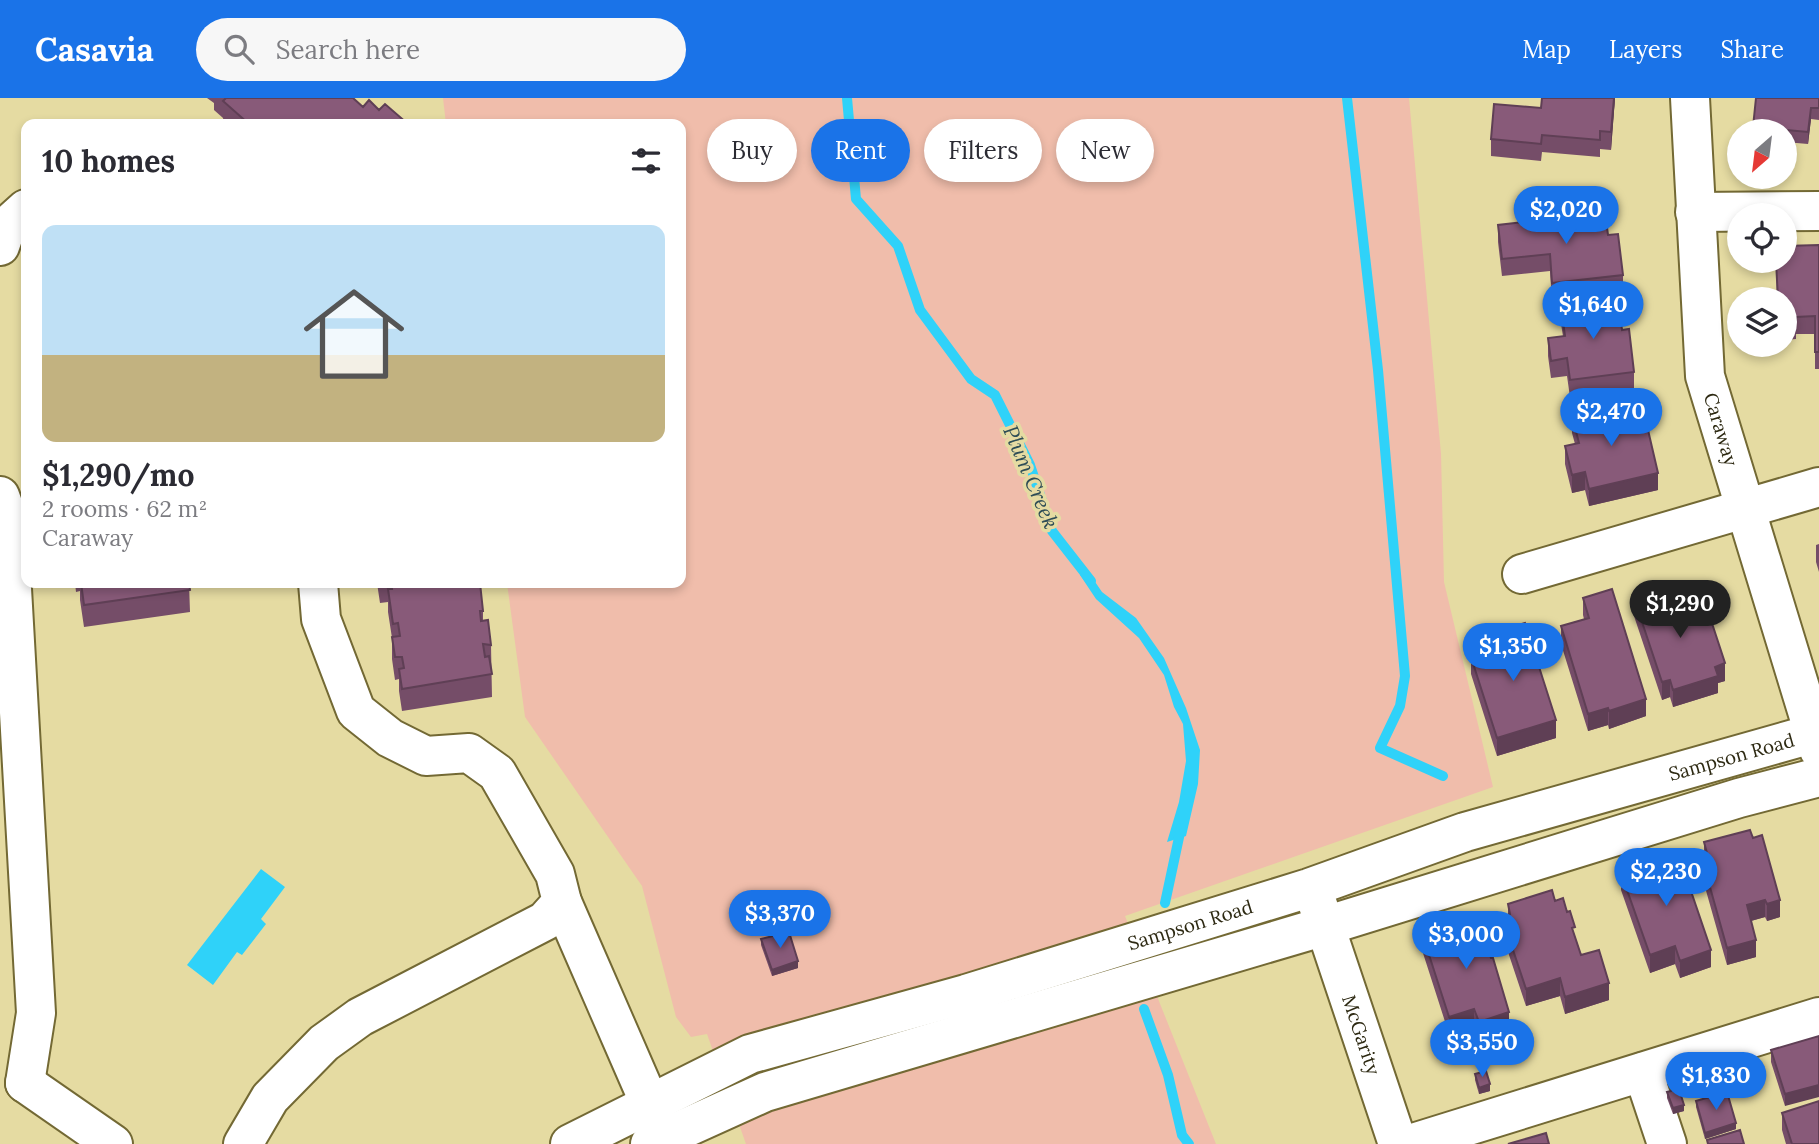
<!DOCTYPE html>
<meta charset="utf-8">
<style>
:root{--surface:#fff;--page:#f7f7f7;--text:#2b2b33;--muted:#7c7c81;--line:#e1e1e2;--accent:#1a73e8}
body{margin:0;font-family:Lora,serif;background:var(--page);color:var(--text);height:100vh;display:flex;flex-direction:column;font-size:26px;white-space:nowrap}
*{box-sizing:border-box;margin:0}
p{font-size:23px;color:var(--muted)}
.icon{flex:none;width:38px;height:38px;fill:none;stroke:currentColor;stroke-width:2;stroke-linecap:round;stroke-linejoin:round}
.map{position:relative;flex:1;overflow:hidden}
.panel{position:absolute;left:21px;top:21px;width:665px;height:469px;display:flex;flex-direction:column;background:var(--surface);border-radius:14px;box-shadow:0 4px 10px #0003}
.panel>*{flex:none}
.top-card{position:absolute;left:707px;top:21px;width:665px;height:63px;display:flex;gap:14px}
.needle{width:46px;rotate:208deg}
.fabs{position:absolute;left:1727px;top:21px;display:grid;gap:14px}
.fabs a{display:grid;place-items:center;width:70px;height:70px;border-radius:50%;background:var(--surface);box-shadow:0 4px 10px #0003;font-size:35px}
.price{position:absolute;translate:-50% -60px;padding:0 16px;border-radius:24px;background:var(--accent);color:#fff;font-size:23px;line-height:46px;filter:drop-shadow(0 2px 4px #0008)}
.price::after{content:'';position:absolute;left:50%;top:42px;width:21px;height:16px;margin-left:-10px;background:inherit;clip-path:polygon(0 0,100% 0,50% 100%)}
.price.selected{background:#222;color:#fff}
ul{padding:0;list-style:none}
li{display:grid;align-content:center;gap:14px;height:371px;padding:0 21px}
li+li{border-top:2px solid var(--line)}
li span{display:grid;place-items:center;height:217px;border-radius:14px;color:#555}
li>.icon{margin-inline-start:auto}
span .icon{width:126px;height:126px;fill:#fffc;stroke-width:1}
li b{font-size:30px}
h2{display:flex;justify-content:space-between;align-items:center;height:84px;padding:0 21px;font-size:30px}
.pill{padding:0 24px;border-radius:32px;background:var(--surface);box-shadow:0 4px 10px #0003;font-size:24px;line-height:63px}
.pill.selected{background:var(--accent);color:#fff}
header{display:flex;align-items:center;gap:42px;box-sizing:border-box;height:98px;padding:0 35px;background:var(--accent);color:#fff}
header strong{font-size:33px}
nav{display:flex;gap:38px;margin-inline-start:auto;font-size:24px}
.search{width:490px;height:63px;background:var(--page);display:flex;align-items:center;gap:18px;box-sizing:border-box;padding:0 24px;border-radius:38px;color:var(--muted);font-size:26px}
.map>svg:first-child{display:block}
</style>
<header>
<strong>Casavia</strong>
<div class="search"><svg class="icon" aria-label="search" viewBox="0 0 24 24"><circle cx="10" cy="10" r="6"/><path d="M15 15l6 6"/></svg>Search here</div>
<nav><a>Map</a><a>Layers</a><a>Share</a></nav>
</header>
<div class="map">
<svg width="1819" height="1046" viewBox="0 0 1819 1046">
<rect width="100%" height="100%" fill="#e5dba2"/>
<!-- green -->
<path fill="#f0bdab" d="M443,0H1409L1441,356L1444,484L1493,689L1125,818L1216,1046H746L707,936L691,939L676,919L642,788L525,619L507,485H681V26H446Z"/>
<!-- water -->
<path fill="#2fd2f9" d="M1087,472L1102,494L1136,520L1164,560L1186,610L1200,652L1198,686L1186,738L1167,744L1179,704L1186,663L1183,626L1174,609L1164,577L1139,540L1096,501L1080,477Z
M261,771L285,789L261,821L266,826L242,857L237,854L213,887L187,867Z"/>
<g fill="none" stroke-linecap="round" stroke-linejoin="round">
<!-- stream -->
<path stroke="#2fd2f9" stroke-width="10" d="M847,0L856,101L898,148L920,212L971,281L995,297L1030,367L1052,433L1091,483
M1347,0L1378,272L1405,578L1400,608L1380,650L1443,678
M1165,805L1181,730
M1144,911L1168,977L1182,1037L1189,1046"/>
<defs>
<g id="minor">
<path id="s1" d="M1690,0L1705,278L1819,652"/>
<path d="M1695,114L1819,113"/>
<path d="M0,148L7,128L26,111"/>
<path d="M0,398L8,420L36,915L25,985"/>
<path d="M1522,476L1819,389"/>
<path d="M562,804L650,1006"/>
<path id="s2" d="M1317,804L1398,1046"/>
<path d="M1643,974L1667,1046"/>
<path d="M25,985L113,1046"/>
<path d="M243,1046L270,1000L324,945L360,919L545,823L562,804L555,776L497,675L469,655L426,658L390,640L356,613L321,521L318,485"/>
<path id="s3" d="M570,1046L750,956L966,896L1309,790L1465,734L1819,634"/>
<path d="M650,1046L765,994L1325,828L1739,700L1819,679"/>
<path d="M1410,1046L1819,919"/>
</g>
</defs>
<!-- minor casing -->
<use href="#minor" stroke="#736934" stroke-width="42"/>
<!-- minor -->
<use href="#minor" stroke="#fff" stroke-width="38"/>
</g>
<!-- wall -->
<path fill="#754d68" d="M207,0H353L363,9L379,12L408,26H224L223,20L214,12V5Z
M1541,0H1615L1611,52L1600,51V59L1542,54L1541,63L1491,58V41L1541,10L1542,1Z
M1819,0V22L1811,21L1808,46L1785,44V33H1753V29Z
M1498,127L1608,137L1623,177V194L1552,203L1550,173L1502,178L1498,144Z
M1819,147V271H1815V236H1796V241L1785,242V201H1777L1776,163Z
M1561,209L1622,232L1634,274V291L1570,299L1567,278L1551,280L1548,258V240L1563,238L1561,226Z
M1619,312L1639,334L1658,392L1589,408L1585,392L1572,395L1565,366V348L1575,346L1572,335V318Z
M1819,446V474L1816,464V447Z
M75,485H189L190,514L84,529L80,502V493L76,494Z
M377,485H480L483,513V523L491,547L492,599L402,613L399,593V581L395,582L392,561V540L388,514V504L380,505Z
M1633,497L1673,519L1686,515V510L1725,583L1718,585V595L1673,609L1670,599L1662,602L1633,515Z
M1583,500L1646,618L1609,631L1608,627L1588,633L1561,546V528L1584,521L1583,517Z
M1495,534L1556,640L1497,658L1471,576V559L1495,550Z
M1750,732L1780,819L1767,823L1765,819L1751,823L1756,859L1727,867L1701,775V757L1704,756V744Z
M1621,775L1711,869L1680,880L1675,866L1650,875L1621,792Z
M1555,803L1575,839L1581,857L1609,902L1565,916L1560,898L1526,908L1502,836V819L1508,817V806Z
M1462,829L1509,932L1479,942L1474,928L1449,936L1422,852V835Z
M761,841L798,870L772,878L761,847Z
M1819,938L1785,1008L1771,964V952Z
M1475,976L1490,993L1479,996L1475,982Z
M1667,994L1684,1013L1673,1016L1667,1000Z
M1696,1003L1736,1031L1705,1041L1696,1009Z
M1782,1015L1819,1046H1786L1782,1032Z"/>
<!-- shaded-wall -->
<path fill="#5f3f55" d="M1614,0H1615L1611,52V34Z
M1811,10V21L1808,46V34Z
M1585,374V392L1572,395V377Z
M1658,375V392L1589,408V391Z
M1725,565V583L1718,585V595L1673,609V592L1715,569Z
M1670,582V599L1662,602V584Z
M1646,601V618L1609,631V613Z
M1608,610V627L1588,633V616Z
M1556,622V640L1497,658V640Z
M1765,802V819L1747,824V807Z
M1780,802V819L1767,823V806Z
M1756,842V859L1727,867V850Z
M1675,848V866L1650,875V857Z
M1711,852V869L1680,880V863Z
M798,863V870L772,878V872Z
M1560,880V898L1526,908V891Z
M1609,885V902L1565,916V899Z
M1474,911V928L1449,936V919Z
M1509,914V932L1479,942V924Z
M1490,986V993L1479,996V990Z
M1819,987V999L1785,1008V996Z
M1684,1007V1013L1673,1016V1010Z
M1736,1025V1031L1705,1041V1035Z"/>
<!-- building -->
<path fill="#885a79" stroke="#5f3f55" stroke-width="2" d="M226,0H353L363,9L369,2L379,12L385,6L408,26H258L255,24L253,26H249L223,3Z
M1542,0H1614L1611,34L1600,33V42L1542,37L1541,46L1491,41L1494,6L1541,10Z
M1756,0H1819V10H1811L1808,34L1753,29Z
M1605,115L1608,137L1618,136L1623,177L1552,185L1550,156L1502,161L1498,127Z
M1819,147V254H1815V218L1796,219V224H1785V201H1778L1776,163H1785V148Z
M1618,202L1622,232L1629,231L1634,274L1570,282L1567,260L1551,263L1548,240L1565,238L1561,209Z
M1618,307L1619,312L1633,309L1639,334L1648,332L1658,375L1589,391L1585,374L1572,377L1565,348L1579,345L1572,318Z
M81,485H189L190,492L84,507Z
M391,485H480L483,513H480L481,523L488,522L491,547L483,546L485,559L489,558L492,576L402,591L399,571L404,570L402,559H395L392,539L400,538L398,525L393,526L388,491H392Z
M1663,487L1673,519L1687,514L1686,510L1705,504L1725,565L1715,569L1718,578L1673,592L1670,582L1662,584L1633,497Z
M1612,491L1646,601L1609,613L1608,610L1588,616L1561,528L1589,520L1583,500Z
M1525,525L1556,622L1497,640L1471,559L1500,548L1495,534Z
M1750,732L1753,740L1762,737L1780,802L1767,806L1765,802L1747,807L1756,842L1727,850L1701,757L1707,755L1704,744Z
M1678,755L1711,852L1680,863L1675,848L1650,857L1621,775Z
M1552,792L1555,803L1563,800L1567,814L1570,813L1575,829L1572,830L1581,857L1599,852L1609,885L1565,899L1560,880L1526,891L1502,819L1510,816L1508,806Z
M1460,823L1462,829L1478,824L1491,860H1493L1509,914L1479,924L1474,911L1449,919L1422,835Z
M789,834L798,863L772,872L761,841Z
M1819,938V987L1785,996L1771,952Z
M1486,973L1490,986L1479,990L1475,976Z
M1679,991L1684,1007L1673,1010L1667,994Z
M1727,994L1736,1025L1705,1035L1696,1003Z
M1819,1003V1046H1792L1782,1015Z
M1740,1032L1744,1046H1708L1707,1042Z
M1546,1035L1549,1046H1508Z"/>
<g text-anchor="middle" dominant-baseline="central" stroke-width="7" stroke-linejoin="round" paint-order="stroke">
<!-- street labels -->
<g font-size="19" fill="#2d2912" stroke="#e5dba2">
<text stroke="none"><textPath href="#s1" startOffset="334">Caraway</textPath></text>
<text stroke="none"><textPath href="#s3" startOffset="1227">Sampson Road</textPath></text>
<text stroke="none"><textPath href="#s3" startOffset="660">Sampson Road</textPath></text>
<text stroke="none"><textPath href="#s2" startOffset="140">McGarity</textPath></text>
</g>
<!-- water labels -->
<g font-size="21" font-style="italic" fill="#2e4d56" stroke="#e5dba2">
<text transform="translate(1031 379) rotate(67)">Plum Creek</text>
</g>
</g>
</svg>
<div class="fabs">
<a><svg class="needle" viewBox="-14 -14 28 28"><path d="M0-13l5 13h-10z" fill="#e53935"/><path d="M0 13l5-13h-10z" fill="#7c7c81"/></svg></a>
<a><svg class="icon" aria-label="locate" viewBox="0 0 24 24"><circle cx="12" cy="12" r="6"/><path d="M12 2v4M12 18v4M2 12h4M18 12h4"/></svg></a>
<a><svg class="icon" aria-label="layers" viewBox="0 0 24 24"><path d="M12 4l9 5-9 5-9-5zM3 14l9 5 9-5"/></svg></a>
</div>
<b class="price" style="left:1566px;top:148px">$2,020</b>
<b class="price" style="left:1593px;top:243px">$1,640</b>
<b class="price" style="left:1611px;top:350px">$2,470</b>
<b class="price selected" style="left:1680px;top:542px">$1,290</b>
<b class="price" style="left:1513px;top:585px">$1,350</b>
<b class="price" style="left:1666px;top:810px">$2,230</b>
<b class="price" style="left:780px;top:852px">$3,370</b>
<b class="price" style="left:1466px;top:873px">$3,000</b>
<b class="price" style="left:1482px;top:981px">$3,550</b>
<b class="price" style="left:1716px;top:1014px">$1,830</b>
<div class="top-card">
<a class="pill">Buy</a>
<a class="pill selected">Rent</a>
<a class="pill">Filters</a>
<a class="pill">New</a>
</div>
<section class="panel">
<h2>10 homes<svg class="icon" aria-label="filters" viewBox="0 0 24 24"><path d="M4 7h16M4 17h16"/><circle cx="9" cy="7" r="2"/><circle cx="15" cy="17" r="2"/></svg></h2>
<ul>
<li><span style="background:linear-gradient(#bfe0f5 60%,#c2b280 0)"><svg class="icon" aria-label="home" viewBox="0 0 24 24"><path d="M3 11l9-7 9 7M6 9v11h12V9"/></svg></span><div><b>$1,290/mo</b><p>2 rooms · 62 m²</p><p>Caraway</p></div></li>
</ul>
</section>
</div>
